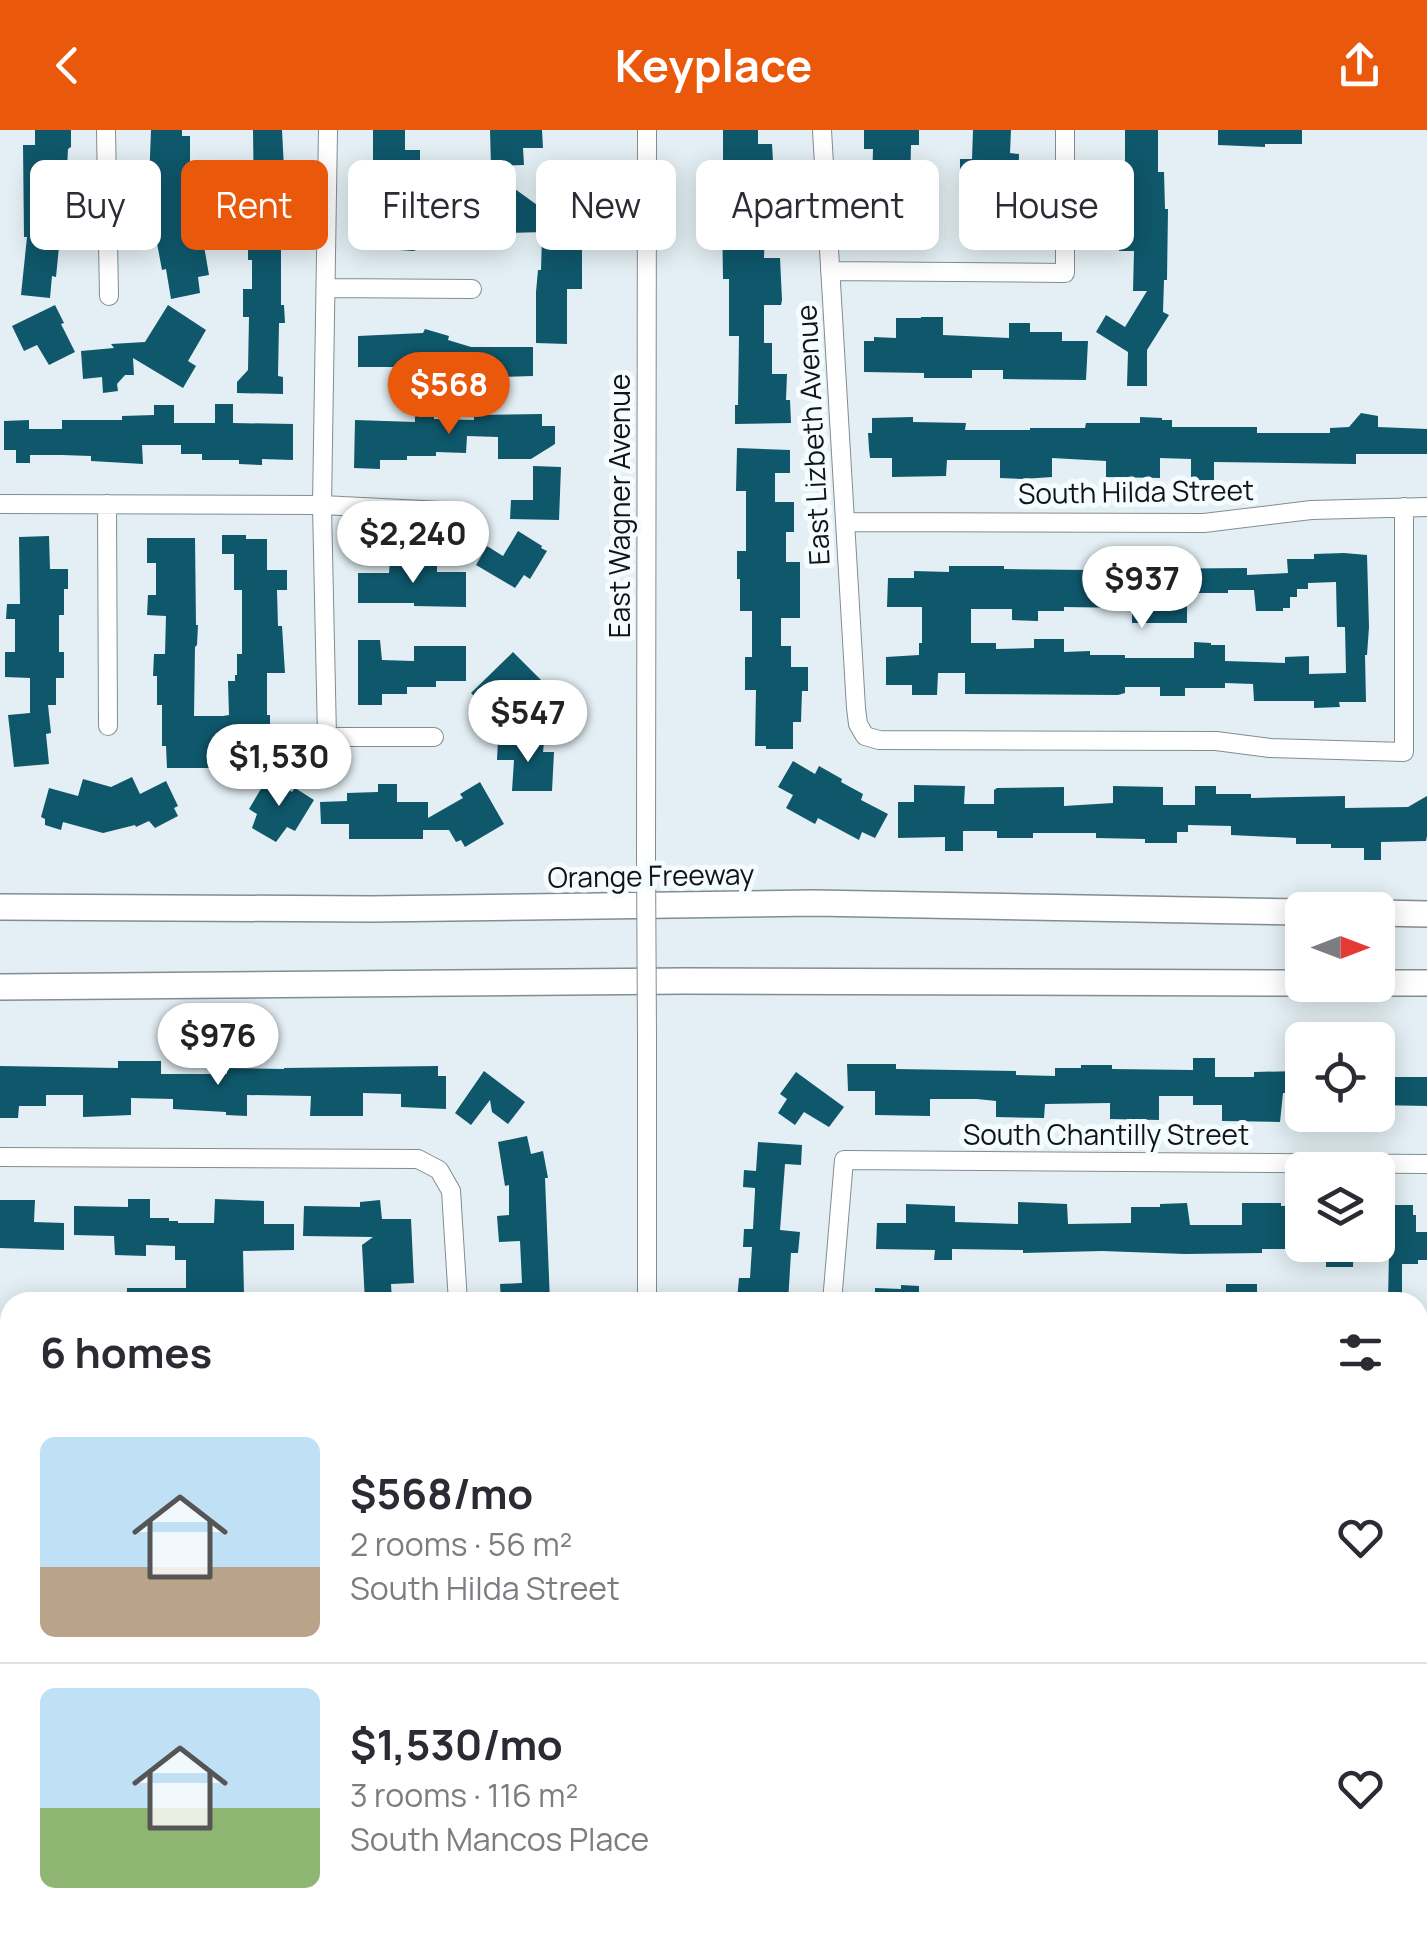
<!DOCTYPE html>
<meta charset="utf-8">
<style>
:root{--surface:#fff;--page:#f2f2f3;--text:#2b2b33;--muted:#7c7c81;--line:#e1e1e2;--accent:#ea580c}
body{margin:0;font-family:Manrope,sans-serif;background:var(--page);color:var(--text);height:100vh;display:flex;flex-direction:column;font-size:38px;white-space:nowrap}
*{box-sizing:border-box;margin:0}
p{font-size:32px;color:var(--muted)}
.icon{flex:none;width:55px;height:55px;fill:none;stroke:currentColor;stroke-width:2;stroke-linecap:round;stroke-linejoin:round}
.map{position:relative;flex:1;overflow:hidden}
.sheet{position:absolute;left:0px;top:1162px;width:1428px;height:642px;display:flex;flex-direction:column;background:var(--surface);border-radius:30px 30px 0 0;box-shadow:0 5px 25px #0003}
.sheet>*{flex:none}
.hud{position:absolute;left:30px;top:30px;width:1368px;height:90px;display:flex;gap:20px}
.needle{width:65px;rotate:90deg}
.tools{position:absolute;left:1285px;top:762px;display:grid;gap:20px}
.tools a{display:grid;place-items:center;width:110px;height:110px;border-radius:15px;background:var(--surface);box-shadow:0 5px 25px #0003;font-size:50px}
.price{position:absolute;translate:-50% -85px;padding:0 22px;border-radius:35px;background:#fff;color:#222;font-size:32px;line-height:65px;filter:drop-shadow(0 2px 5px #0008)}
.price::after{content:'';position:absolute;left:50%;top:60px;width:30px;height:22px;margin-left:-15px;background:inherit;clip-path:polygon(0 0,100% 0,50% 100%)}
.price.active{background:var(--accent);color:#fff}
ul{padding:0;list-style:none}
li{display:flex;align-items:center;gap:30px;height:250px;padding:0 40px}
li+li{border-top:2px solid var(--line)}
li span{display:grid;place-items:center;flex:none;width:280px;height:200px;border-radius:15px;color:#555}
li>.icon{margin-inline-start:auto}
span .icon{width:120px;height:120px;fill:#fffc;stroke-width:1}
li b{font-size:42px}
h2{display:flex;justify-content:space-between;align-items:center;height:120px;padding:0 40px;font-size:42px}
.chip{padding:0 35px;border-radius:15px;background:var(--surface);box-shadow:0 5px 25px #0003;font-size:35px;line-height:90px}
.chip.active{background:var(--accent);color:#fff}
header{display:flex;justify-content:space-between;align-items:center;height:130px;padding:0 40px;background:var(--accent);color:#fff;font-size:45px;font-weight:700}
.map>svg:first-child{display:block}
</style>
<header><svg class="icon" aria-label="back" viewBox="0 0 24 24"><path d="M15 5l-7 7 7 7"/></svg>Keyplace<svg class="icon" aria-label="share" viewBox="0 0 24 24"><path d="M12 15V3M7 8l5-5 5 5M5 13v7h14v-7"/></svg></header>
<div class="map">
<svg width="1427" height="1804" viewBox="0 0 1427 1804">
<rect width="100%" height="100%" fill="#e3eff4"/>
<!-- green -->
<path fill="#f9a0c6" d="M0,1757L10,1761V1795H79L98,1804H0Z"/>
<!-- building -->
<path fill="#0f576b" fill-rule="evenodd" d="M35,0H71V17L68,19L67,39L68,107H60L56,147L52,146L50,168L21,165L27,107H24L23,15H35Z
M151,0H182V6H190V56H206V72H200V117L204,116L209,145L198,147L200,163L171,169L166,139L162,140L156,108H153L155,53H149Z
M253,0H282L284,38H288L287,68H284V96L281,98V175H284L285,193H279L278,246L283,247V264L237,263V252L248,240L249,187H243V159H252V130H248V118H239V87H248V77H254Z
M373,0H405V20H420V37H415V48H405V50L370,51V32H373Z
M490,0H542L543,18H523L524,35L491,36Z
M723,0H758V14H772L775,65H766L764,128H780L782,170L781,175H764V213H772V244H787L786,270H790L791,293L735,294V275H738L739,206H729V149H723L722,82H716L717,41H723Z
M864,0H919V15H911L910,56H933L932,75H919V108H885L886,77H869V56H872L873,19H864Z
M973,0H1011L1010,23L1019,24L1018,77H1000V98H995V109H963L964,46H960V29H972Z
M1125,0H1158V42H1164L1165,79H1168L1167,150H1164L1163,182L1169,185L1147,220V256H1127L1128,222L1096,202L1106,185L1125,197L1147,161H1133L1134,121H1119L1120,93H1112V74L1129,73V35H1125Z
M1218,0H1302V14H1265V17L1218,15Z
M515,59L544,80V102L473,104L413,121L359,117L358,87H408L422,83L421,79L445,73L446,78L471,72H515Z
M542,106H570V115H582V159H567V214L536,213V162L538,140H541Z
M55,175L64,193L61,194L75,222L49,235L37,215L24,221L12,196Z
M168,175L206,200L188,231L196,236L183,258L133,228L134,245H125L117,254L118,261L103,263L102,247L83,249L81,221L114,218L111,214L145,212Z
M921,187H943V205L1009,208V193H1030V202H1062V211H1088L1086,250L1003,249V240H972V248H924V243L864,242V211H874V207L896,208V188H921Z
M425,199L449,206L448,210L471,217H533V246L469,248L432,237H358V206L423,203Z
M215,274H233V293L293,294V330L262,329V335L239,334V330H202V324H181V315H142L143,334L91,331V326L62,325H30V333H16V320H4V291L29,290V299H62V290H122V286L154,285V275H174V293H215Z
M415,279H434V289L474,290V285L542,284V296H555V314L531,329H498V307L467,306L466,323L436,322V326H407V330H380V339L354,338L355,290L415,292Z
M1361,283L1378,286V297L1427,299V324H1356V334L1214,332V350H1191V329L1160,328V348L1106,347V331L1052,328V347L1023,349L1000,348V330H947L946,346L892,347V328H870L869,319L868,303H872V288L913,287V292L966,293L965,300H1030V298H1085L1086,293H1140V287L1162,288V290H1172V297H1257V303H1330V298L1349,297Z
M737,318L790,320V343H775V372H794V402H786V432H800V488H781V516H791V537H808V561H802L801,592H793V619H766V616H755L756,560H745V527H752V481H740V449H737V421H746V361H736Z
M533,336L561,337L559,390L510,389L511,370H533Z
M518,401L542,416L541,418L547,421L530,449L524,445L515,458L476,435L487,416L503,426Z
M222,405H246V409H267V440H287V460H277L278,496H282L285,543H267V585H270V607H265V638H167L166,616H162V575H157V546H153L154,524H165L166,486L147,485L148,465H156V433H147V408H195L196,495H198L197,515L195,517L194,586H223L229,585L228,551H235V545H237V524H242V460H234V424H222Z
M49,406L50,439H68V459H64V485H59V522H64V548H56V575H48L51,603L46,604L49,634L14,637L8,585L30,583V548L5,547V522H15V489H6L7,474H20L19,407Z
M1344,423L1367,425L1369,497L1367,525H1365L1366,572H1339L1340,577L1314,578V571H1254L1253,554L1225,553V558H1185V566H1160V557H1125V563L1118,565L965,564V543H938L937,565H912V555H886V527L919,525V513H922V477H887L888,448H914V441L949,442V436H1004V439L1091,440V448H1130V439L1247,438V445L1288,443L1287,429H1314V424ZM1336,452L1337,497H1345L1346,543L1309,544V526L1285,527V533L1225,531V515H1211V513L1194,512V528H1125V525H1090V521L1064,522V509H1034V518L996,519V513H971V479H1012V490L1038,491V481H1064V477L1132,478V493H1187V463H1228V460H1254L1256,481H1283V478H1290V467H1297V459H1308V453Z
M390,431H409V436H437V442H466V477L414,476V473H358V443H389Z
M358,510H380L382,530L414,531V516H466V551H436V557H407V564H382V575H358Z
M513,522L547,556L519,585L500,566L487,579L471,563Z
M498,609L544,612L543,622H554L552,661H512L514,630H497Z
M793,631L815,644L819,636L842,649L841,652L863,664L861,670L888,684L875,708L862,702L859,710L818,688L815,694L786,678L793,665L778,657Z
M132,647L140,664L166,651L178,676L174,678L178,686L155,698L149,691L136,697L135,695L103,703L63,692L61,700L45,695V689L41,687L49,658L78,666L83,649L111,657Z
M268,647L292,662L295,658L314,670L295,701L287,697L276,712L252,698L257,684L249,679Z
M480,652L504,694L465,717L461,710L456,712L449,700H423V709H349V694H321L320,672L347,671V663L378,662V654H397V672H428V688L463,668L460,664Z
M914,655L965,656L964,674H994V660L997,658L1064,657V676L1113,673V656L1163,657V675H1195V656H1216V664H1251V668L1345,666V678L1408,677L1427,666V706L1426,711L1381,712V730H1364V718H1331V714H1296V708L1231,705V696L1188,695V702H1177V713H1145V709L1096,708V703H1033V708H997V701H963V721H945V707L898,708V672H914Z
M1193,928H1215V947H1254V942L1299,941V943H1302V960H1298V963H1283L1280,992L1222,991V975H1193V966H1159V990L1110,989V973L1045,974L1044,988L996,987V971L977,969H930V986L875,985V961H848L847,934H896V939L1016,941V945L1055,946V938H1081V935H1112V939L1193,940Z
M118,931H161V944H227V938L284,939V938L438,936V946H446V979L401,977V964L363,963V986H310L311,966L247,965V986L226,985V982L173,979V969L131,968V985L83,987V965H46V976H19L18,988H0V936L118,938Z
M484,941L525,972L508,994L492,982L490,970L471,995L455,983Z
M796,942L844,977L829,997L804,982L795,995L778,983L787,969L780,964Z
M1378,947H1427V976L1378,975Z
M527,1006L531,1024L543,1021L548,1048H545L550,1172H501L500,1154L522,1153L520,1111L499,1112L497,1086L509,1085V1055L505,1056L498,1012Z
M758,1012L802,1015L801,1035L785,1034L780,1100L800,1102L798,1123H791L788,1172L737,1170L739,1148H750L752,1117H743L744,1099H753L755,1061V1058L743,1057L744,1040L756,1041Z
M128,1069H150V1088H169V1091H178V1093H214L215,1069L264,1071V1094H294V1120L243,1121L244,1164H236V1172H127V1158H186V1130H175V1116L146,1115V1126L115,1125L114,1106L74,1105V1076L128,1077Z
M0,1070H35L34,1092L64,1093V1120L0,1118Z
M380,1070L382,1089H411L414,1153L391,1154L392,1172H365L362,1115L373,1107L303,1106L304,1076L360,1077V1072Z
M1018,1072L1067,1074L1068,1094L1131,1093V1077H1160V1074L1187,1073L1190,1095H1242V1073H1281V1076H1292V1091H1302V1119H1262V1123L1185,1124L1102,1121L1023,1123V1120L952,1119V1130H934L935,1120L876,1119L877,1093H906V1074L955,1076V1092L1018,1094Z
M1387,1075H1413V1085H1416V1102H1427V1130H1418V1134H1402V1172H1388L1389,1123H1387Z
M1326,1115H1354L1353,1137H1326Z
M1226,1154H1257V1172H1226Z
M901,1155L919,1156V1172H875V1158L901,1159Z"/>
<g fill="none" stroke-linecap="round" stroke-linejoin="round">
<defs>
<path id="minor" d="M106,0L109,166
M328,0L322,375L327,607H434
M822,0L856,578L858,594L865,606L879,610L1216,611L1270,618L1404,622V377
M830,141L1065,143V0
M326,158L472,159
M0,374L322,375L442,381
M107,374L108,596
M845,392L1204,393L1311,380L1427,377
M646,727L647,0
M647,908V1172
M0,1027L418,1029L439,1040L451,1061L458,1172
M832,1172L844,1030L1427,1034
M0,1249H10
M1418,1254H1427
M1418,1488H1427
M0,1633L10,1638
M647,1795V1804
M821,1804V1795
M1057,1804V1795
M1293,1804V1795"/>
<path id="highway" d="M0,777L372,779L814,773L1302,782
M1378,783L1427,784
M1378,853H1427
M0,857L683,851L1302,853"/>
</defs>
<!-- minor casing -->
<use href="#minor" stroke="#828d92" stroke-width="20"/>
<!-- highway casing -->
<use href="#highway" stroke="#828d92" stroke-width="28"/>
<!-- minor -->
<use href="#minor" stroke="#fff" stroke-width="18"/>
<!-- highway -->
<use href="#highway" stroke="#fff" stroke-width="25"/>
<defs>
<path id="minor-bridge" d="M646,727L647,908"/>
</defs>
<!-- minor-bridge casing -->
<use href="#minor-bridge" stroke="#828d92" stroke-width="20" stroke-linecap="butt"/>
<!-- minor-bridge -->
<use href="#minor-bridge" stroke="#fff" stroke-width="18"/>
</g>
<g text-anchor="middle" dominant-baseline="central" stroke-width="10" stroke-linejoin="round" paint-order="stroke">
<!-- street labels -->
<g font-size="28" fill="#101416" stroke="#f4fcff">
<text transform="translate(812 305) rotate(-93)">East Lizbeth Avenue</text>
<text transform="translate(1136 361) rotate(-1)">South Hilda Street</text>
<text transform="translate(619 376) rotate(-90)">East Wagner Avenue</text>
<text transform="translate(651 745) rotate(-1)">Orange Freeway</text>
<text x="1106" y="1004">South Chantilly Street</text>
</g>
</g>
</svg>
<div class="tools">
<a><svg class="needle" viewBox="-14 -14 28 28"><path d="M0-13l5 13h-10z" fill="#e53935"/><path d="M0 13l5-13h-10z" fill="#7c7c81"/></svg></a>
<a><svg class="icon" aria-label="locate" viewBox="0 0 24 24"><circle cx="12" cy="12" r="6"/><path d="M12 2v4M12 18v4M2 12h4M18 12h4"/></svg></a>
<a><svg class="icon" aria-label="layers" viewBox="0 0 24 24"><path d="M12 4l9 5-9 5-9-5zM3 14l9 5 9-5"/></svg></a>
</div>
<b class="price active" style="left:449px;top:307px">$568</b>
<b class="price" style="left:413px;top:456px">$2,240</b>
<b class="price" style="left:1142px;top:501px">$937</b>
<b class="price" style="left:528px;top:635px">$547</b>
<b class="price" style="left:279px;top:679px">$1,530</b>
<b class="price" style="left:218px;top:958px">$976</b>
<div class="hud">
<a class="chip">Buy</a>
<a class="chip active">Rent</a>
<a class="chip">Filters</a>
<a class="chip">New</a>
<a class="chip">Apartment</a>
<a class="chip">House</a>
</div>
<section class="sheet">
<h2>6 homes<svg class="icon" aria-label="filters" viewBox="0 0 24 24"><path d="M4 7h16M4 17h16"/><circle cx="9" cy="7" r="2"/><circle cx="15" cy="17" r="2"/></svg></h2>
<ul>
<li><span style="background:linear-gradient(#bfe0f5 65%,#b9a48a 0)"><svg class="icon" aria-label="home" viewBox="0 0 24 24"><path d="M3 11l9-7 9 7M6 9v11h12V9"/></svg></span><div><b>$568/mo</b><p>2 rooms · 56 m²</p><p>South Hilda Street</p></div><svg class="icon" aria-label="heart" viewBox="0 0 24 24"><path d="M12 20l-8-8c-3-5 5-10 8-4 3-6 11-1 8 4z"/></svg></li>
<li><span style="background:linear-gradient(#bfe0f5 60%,#8fb573 0)"><svg class="icon" aria-label="home" viewBox="0 0 24 24"><path d="M3 11l9-7 9 7M6 9v11h12V9"/></svg></span><div><b>$1,530/mo</b><p>3 rooms · 116 m²</p><p>South Mancos Place</p></div><svg class="icon" aria-label="heart" viewBox="0 0 24 24"><path d="M12 20l-8-8c-3-5 5-10 8-4 3-6 11-1 8 4z"/></svg></li>
</ul>
</section>
</div>
